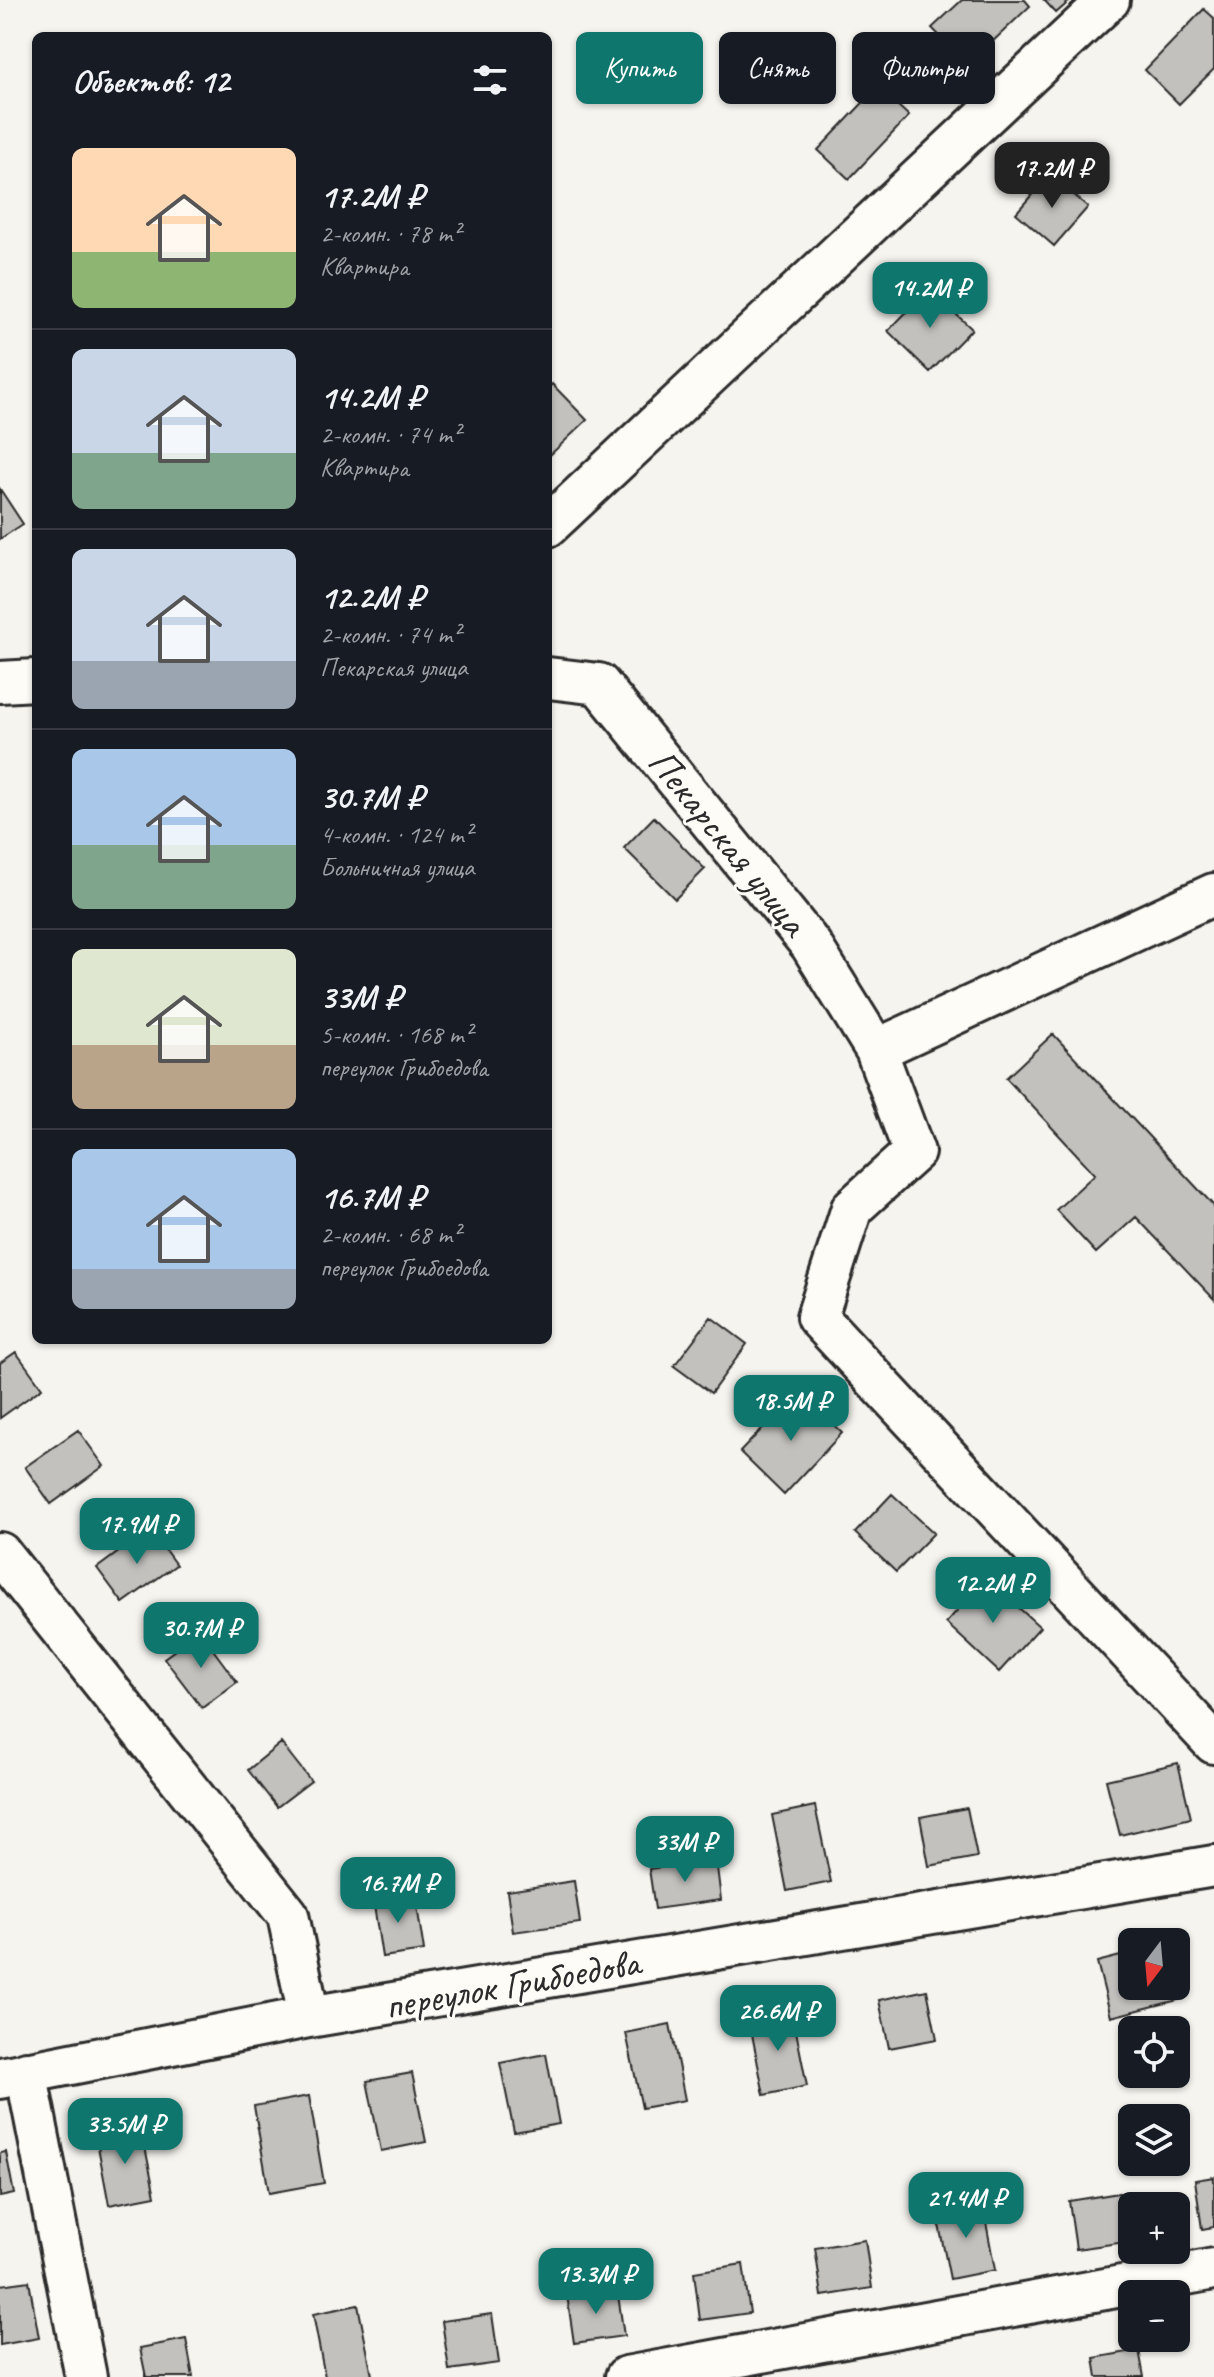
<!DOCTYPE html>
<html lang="ru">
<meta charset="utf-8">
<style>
:root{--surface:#171b24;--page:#20242c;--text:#f1f3f6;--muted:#9ea1a6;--line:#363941;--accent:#0f766e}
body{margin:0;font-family:Caveat,sans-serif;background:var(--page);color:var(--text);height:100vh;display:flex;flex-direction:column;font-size:30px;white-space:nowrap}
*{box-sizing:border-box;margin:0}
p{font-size:26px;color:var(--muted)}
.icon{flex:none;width:44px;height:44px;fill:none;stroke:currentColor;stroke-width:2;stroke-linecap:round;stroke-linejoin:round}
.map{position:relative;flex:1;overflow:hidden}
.drawer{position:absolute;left:32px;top:32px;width:520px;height:1312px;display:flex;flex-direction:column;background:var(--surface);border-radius:12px;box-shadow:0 2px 6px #0004}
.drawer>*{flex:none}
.banner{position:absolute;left:576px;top:32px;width:518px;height:72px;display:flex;gap:16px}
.needle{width:52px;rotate:196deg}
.controls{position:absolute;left:1118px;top:1928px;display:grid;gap:16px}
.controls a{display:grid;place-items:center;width:72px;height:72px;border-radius:12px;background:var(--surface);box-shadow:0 2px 6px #0004;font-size:40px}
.price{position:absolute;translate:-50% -68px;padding:0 18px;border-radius:16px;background:var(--accent);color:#fff;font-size:26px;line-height:52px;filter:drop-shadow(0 2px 4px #0008)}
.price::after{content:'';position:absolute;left:50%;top:48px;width:24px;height:18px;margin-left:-12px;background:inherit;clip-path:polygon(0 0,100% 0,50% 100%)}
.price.active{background:#222;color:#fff}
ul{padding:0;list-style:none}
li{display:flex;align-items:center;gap:24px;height:200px;padding:0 40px}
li+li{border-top:2px solid var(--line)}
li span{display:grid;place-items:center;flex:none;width:224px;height:160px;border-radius:12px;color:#555}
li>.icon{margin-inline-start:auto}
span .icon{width:96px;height:96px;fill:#fffc;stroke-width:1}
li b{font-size:34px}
h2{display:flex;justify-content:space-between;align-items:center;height:96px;padding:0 40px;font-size:34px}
.chip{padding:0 28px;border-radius:12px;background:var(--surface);box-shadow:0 2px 6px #0004;font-size:28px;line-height:72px}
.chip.active{background:var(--accent);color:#fff}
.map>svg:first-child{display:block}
</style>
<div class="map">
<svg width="1214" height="2377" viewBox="0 0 1214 2377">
<rect width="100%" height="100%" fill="#f5f4ef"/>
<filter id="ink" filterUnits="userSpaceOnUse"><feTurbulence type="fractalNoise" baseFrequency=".0125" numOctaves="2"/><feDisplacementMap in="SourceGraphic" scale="16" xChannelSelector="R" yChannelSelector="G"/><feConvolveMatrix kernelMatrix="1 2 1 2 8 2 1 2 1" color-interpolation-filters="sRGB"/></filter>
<g filter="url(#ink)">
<!-- building -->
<path fill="#c2c1be" stroke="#2b2b2b" stroke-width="2" d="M962,0H1025L1030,6L968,65L932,28Z
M1044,0H1071L1056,13Z
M1204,9L1214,18V69L1179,104L1145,70Z
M878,87L909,116L849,179L818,150Z
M1050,174L1088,207L1054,246L1016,213Z
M929,289L972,329L930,372L888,331Z
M552,384L587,420L548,457V388Z
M0,489L23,524L0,539Z
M654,817L705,869L675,899L624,848Z
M1053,1034L1214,1206V1299L1136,1217L1096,1253L1056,1210L1095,1174L1006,1078Z
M711,1317L747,1344L711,1393L674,1366Z
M16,1352L42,1388L0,1418V1363Z
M798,1391L842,1433L784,1495L740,1452Z
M78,1430L104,1466L51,1504L25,1467Z
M892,1494L934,1533L896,1572L855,1533Z
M150,1529L176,1565L123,1603L97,1568Z
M986,1578L1040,1627L999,1672L946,1623Z
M200,1632L237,1682L202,1708L164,1658Z
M281,1743L311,1781L277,1807L248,1770Z
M1178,1763L1191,1818L1120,1835L1106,1780Z
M815,1806L831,1882L787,1891L772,1815Z
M967,1808L977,1857L929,1866L920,1817Z
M716,1859L721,1900L655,1909L649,1869Z
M574,1881L580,1923L513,1932L507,1891Z
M415,1893L424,1951L382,1957L373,1899Z
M1132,1953V1986H1176V1973L1182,1999L1111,2017L1097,1962Z
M927,1990L937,2039L889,2048L879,2000Z
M792,2011L807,2086L764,2095L749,2019Z
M670,2024L685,2100L642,2108L626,2033Z
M546,2054L559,2124L514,2132L500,2063Z
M412,2073L426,2142L381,2151L367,2081Z
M309,2096L324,2183L269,2193L254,2106Z
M141,2127L155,2196L109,2205L96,2136Z
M6,2152L14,2194L0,2197V2153Z
M1214,2177V2227L1202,2229L1195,2180Z
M1119,2193L1126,2242L1076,2249L1069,2201Z
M982,2201L995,2270L950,2279L936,2210Z
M865,2240L872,2288L822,2296L815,2248Z
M743,2264L750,2313L700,2320L694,2272Z
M29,2281L39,2338L0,2345V2285Z
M617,2288L624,2336L574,2343L567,2295Z
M358,2305L372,2375L325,2377L313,2314Z
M492,2314L499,2363L449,2370L442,2321Z
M186,2339L193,2377H146L140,2348Z
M1139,2350L1144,2377H1097L1094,2358Z"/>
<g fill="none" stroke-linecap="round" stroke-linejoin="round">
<defs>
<path id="street" d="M548,526L1109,0
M548,678L599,684L811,945L876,1050L1214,894
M0,682L36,680
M876,1050L914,1152L852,1208L817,1317L1214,1743
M0,1553L288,1915L309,2017
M26,2072L86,2377
M0,2078L309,2017L1214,1866
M626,2377L1214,2269"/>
</defs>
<!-- street casing -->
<use href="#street" stroke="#2b2b2b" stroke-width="46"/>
<!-- street -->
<use href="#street" stroke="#fdfcf7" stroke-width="40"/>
</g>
</g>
<g text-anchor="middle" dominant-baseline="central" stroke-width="6" stroke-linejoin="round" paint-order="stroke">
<!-- street labels -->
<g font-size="40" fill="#2b2b2b" stroke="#fdfcf7">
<text transform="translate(728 842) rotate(51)">Пекарская улица</text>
<text transform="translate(512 1984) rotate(-10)">переулок Грибоедова</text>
</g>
</g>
</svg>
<div class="controls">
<a><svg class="needle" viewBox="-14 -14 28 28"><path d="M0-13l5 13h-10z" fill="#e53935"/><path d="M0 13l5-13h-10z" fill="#9ea1a6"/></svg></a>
<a><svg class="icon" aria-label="locate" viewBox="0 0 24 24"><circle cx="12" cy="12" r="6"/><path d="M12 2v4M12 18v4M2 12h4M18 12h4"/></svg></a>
<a><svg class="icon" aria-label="layers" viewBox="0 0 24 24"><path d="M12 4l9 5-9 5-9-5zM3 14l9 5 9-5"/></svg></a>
<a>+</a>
<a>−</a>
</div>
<b class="price active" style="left:1052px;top:210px">17.2M ₽</b>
<b class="price" style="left:930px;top:330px">14.2M ₽</b>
<b class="price" style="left:791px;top:1443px">18.5M ₽</b>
<b class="price" style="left:137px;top:1566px">17.9M ₽</b>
<b class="price" style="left:993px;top:1625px">12.2M ₽</b>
<b class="price" style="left:201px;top:1670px">30.7M ₽</b>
<b class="price" style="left:685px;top:1884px">33M ₽</b>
<b class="price" style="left:398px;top:1925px">16.7M ₽</b>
<b class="price" style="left:778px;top:2053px">26.6M ₽</b>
<b class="price" style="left:125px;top:2166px">33.5M ₽</b>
<b class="price" style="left:966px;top:2240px">21.4M ₽</b>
<b class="price" style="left:596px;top:2316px">13.3M ₽</b>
<div class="banner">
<a class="chip active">Купить</a>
<a class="chip">Снять</a>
<a class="chip">Фильтры</a>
</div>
<section class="drawer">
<h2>Объектов: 12<svg class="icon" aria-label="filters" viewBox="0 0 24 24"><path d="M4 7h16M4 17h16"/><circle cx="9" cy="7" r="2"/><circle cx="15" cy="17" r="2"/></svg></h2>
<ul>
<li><span style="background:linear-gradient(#ffd9b3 65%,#8fb573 0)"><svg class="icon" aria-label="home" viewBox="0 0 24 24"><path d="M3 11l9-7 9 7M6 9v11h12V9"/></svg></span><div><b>17.2M ₽</b><p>2-комн. · 78 m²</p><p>Квартира</p></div></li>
<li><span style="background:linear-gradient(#c9d6e8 65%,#7fa58c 0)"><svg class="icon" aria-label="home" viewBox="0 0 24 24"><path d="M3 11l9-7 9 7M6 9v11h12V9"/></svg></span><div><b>14.2M ₽</b><p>2-комн. · 74 m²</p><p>Квартира</p></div></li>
<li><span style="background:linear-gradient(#c9d6e8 70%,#9aa5b1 0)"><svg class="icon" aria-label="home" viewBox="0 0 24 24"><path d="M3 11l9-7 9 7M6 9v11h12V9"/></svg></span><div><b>12.2M ₽</b><p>2-комн. · 74 m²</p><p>Пекарская улица</p></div></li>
<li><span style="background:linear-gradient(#a9c7e8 60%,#7fa58c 0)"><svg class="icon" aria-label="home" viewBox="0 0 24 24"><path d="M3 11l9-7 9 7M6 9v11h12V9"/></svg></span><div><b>30.7M ₽</b><p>4-комн. · 124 m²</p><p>Больничная улица</p></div></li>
<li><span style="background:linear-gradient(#dfe7d0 60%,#b9a48a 0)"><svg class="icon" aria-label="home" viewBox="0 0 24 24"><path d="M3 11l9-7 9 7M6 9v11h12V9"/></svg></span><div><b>33M ₽</b><p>5-комн. · 168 m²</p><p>переулок Грибоедова</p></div></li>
<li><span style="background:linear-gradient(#a9c7e8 75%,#9aa5b1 0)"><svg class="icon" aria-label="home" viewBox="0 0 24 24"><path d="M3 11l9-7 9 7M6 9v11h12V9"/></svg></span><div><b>16.7M ₽</b><p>2-комн. · 68 m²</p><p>переулок Грибоедова</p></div></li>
</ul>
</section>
</div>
